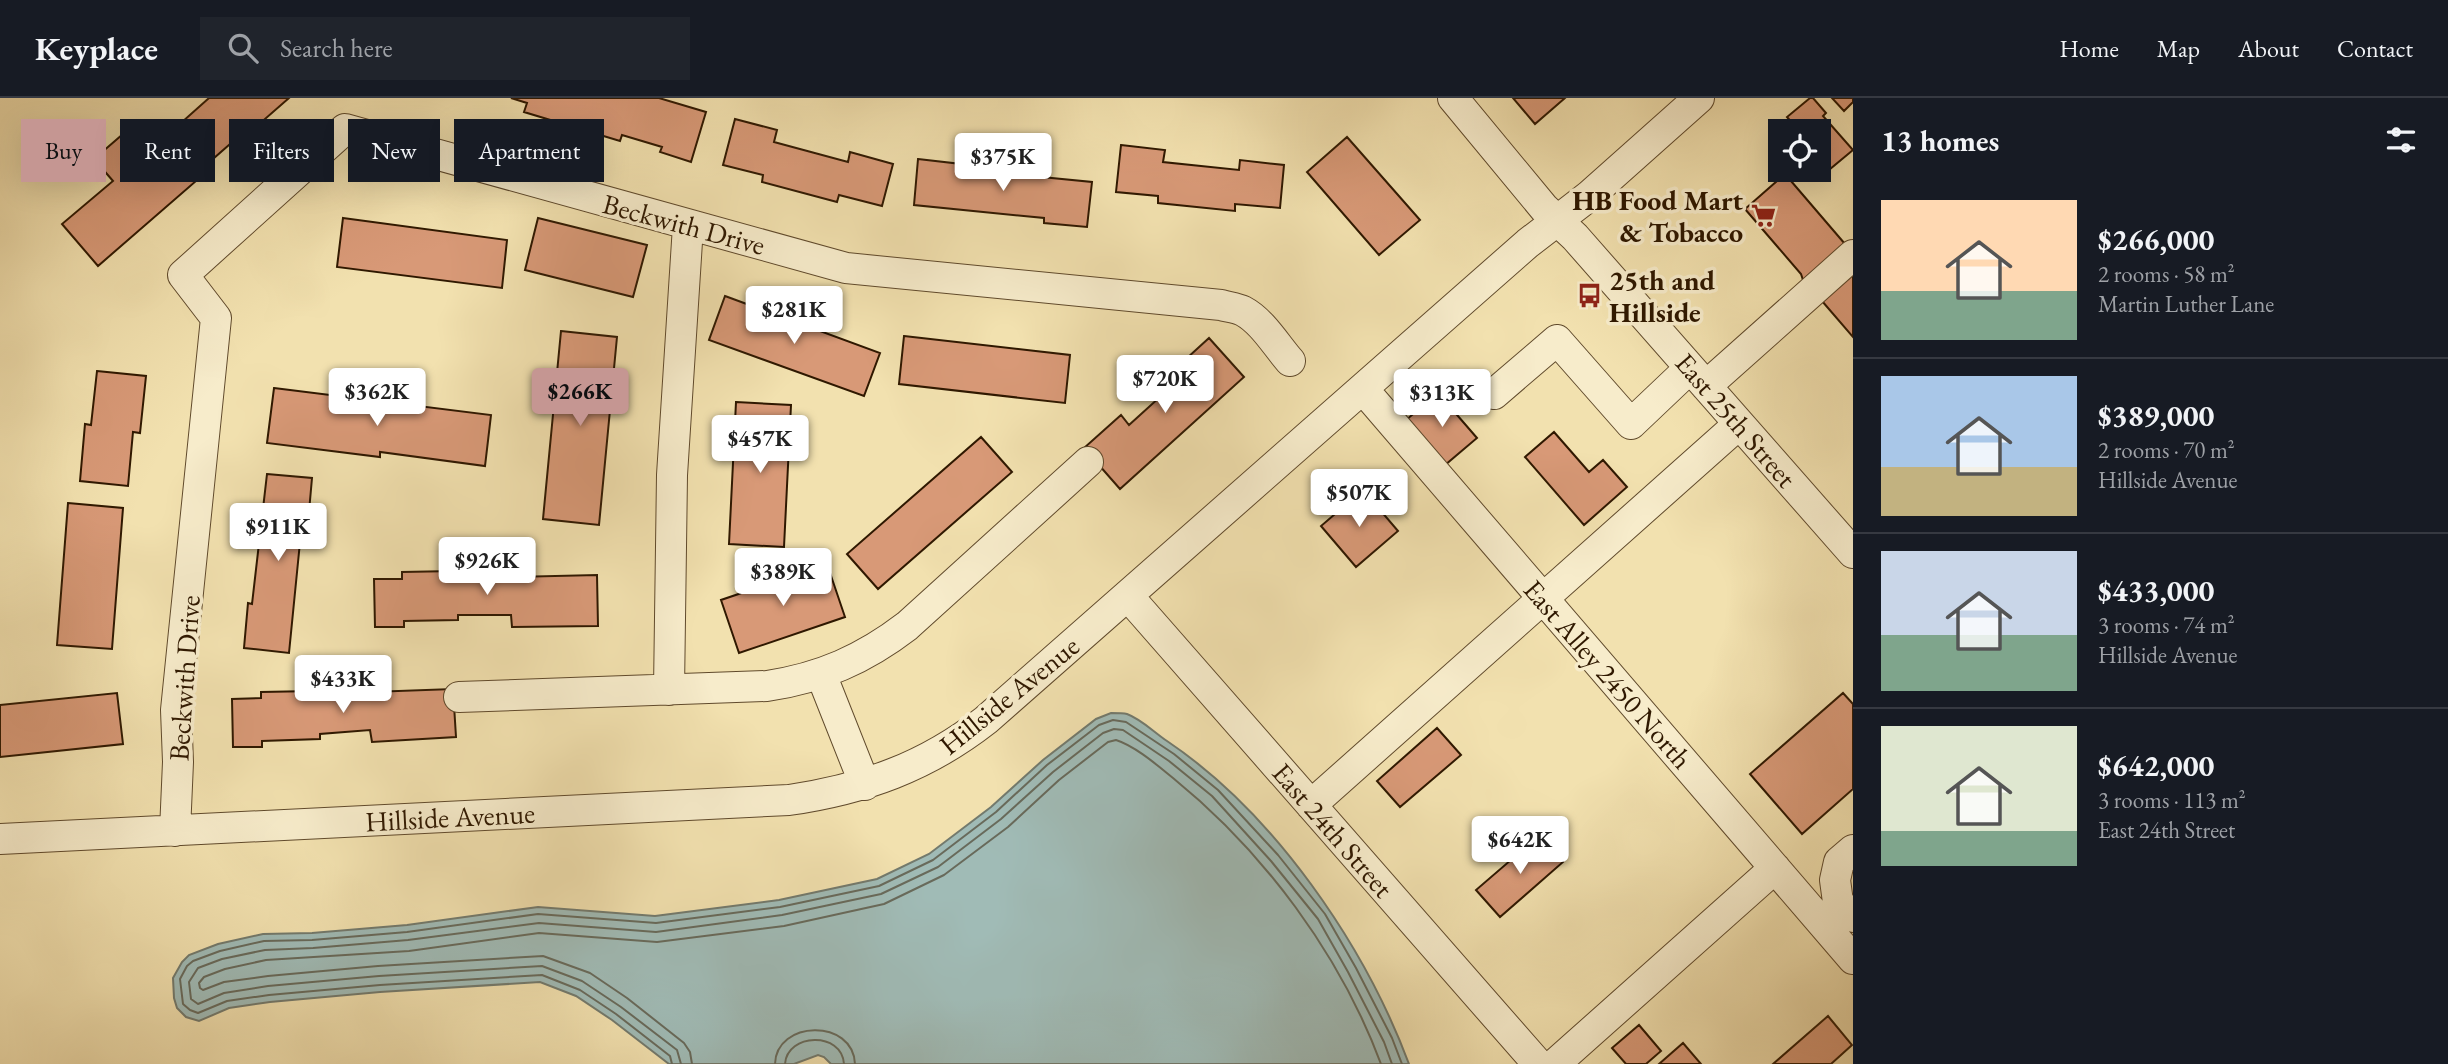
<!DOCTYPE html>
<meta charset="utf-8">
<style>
:root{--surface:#171b24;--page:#20242c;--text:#f1f3f6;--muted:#9ea1a6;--line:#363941;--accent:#c59692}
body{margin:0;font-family:"EB Garamond",serif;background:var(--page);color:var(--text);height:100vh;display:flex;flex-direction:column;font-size:26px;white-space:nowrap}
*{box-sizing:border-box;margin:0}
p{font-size:23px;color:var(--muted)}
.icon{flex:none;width:38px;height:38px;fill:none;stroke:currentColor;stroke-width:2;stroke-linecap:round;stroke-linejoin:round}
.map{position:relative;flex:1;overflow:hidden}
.details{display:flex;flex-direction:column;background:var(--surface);width:595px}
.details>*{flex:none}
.hud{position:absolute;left:21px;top:21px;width:665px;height:63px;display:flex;gap:14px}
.fabs{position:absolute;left:1768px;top:21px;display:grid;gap:14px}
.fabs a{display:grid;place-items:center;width:63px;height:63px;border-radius:0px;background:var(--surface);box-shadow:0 7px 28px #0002;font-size:35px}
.price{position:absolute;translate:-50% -60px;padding:0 16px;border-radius:7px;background:#fff;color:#222;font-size:23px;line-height:46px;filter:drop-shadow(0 2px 4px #0008)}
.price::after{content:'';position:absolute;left:50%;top:42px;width:21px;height:16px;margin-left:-10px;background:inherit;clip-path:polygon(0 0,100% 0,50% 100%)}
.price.on{background:var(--accent);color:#111}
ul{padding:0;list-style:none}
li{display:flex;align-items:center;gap:21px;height:175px;padding:0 28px}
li+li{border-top:2px solid var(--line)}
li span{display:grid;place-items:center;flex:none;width:196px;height:140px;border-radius:0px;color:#555}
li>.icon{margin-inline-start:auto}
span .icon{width:84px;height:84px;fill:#fffc;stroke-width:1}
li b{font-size:30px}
h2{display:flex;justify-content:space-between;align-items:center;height:84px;padding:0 28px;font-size:30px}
.pill{padding:0 24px;border-radius:0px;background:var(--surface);box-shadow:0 7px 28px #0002;font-size:24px;line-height:63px}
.pill.on{background:var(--accent);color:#111}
header{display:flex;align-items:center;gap:42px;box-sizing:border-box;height:98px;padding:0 35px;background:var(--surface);border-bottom:2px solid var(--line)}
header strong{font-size:33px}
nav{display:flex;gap:38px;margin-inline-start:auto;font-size:24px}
.search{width:490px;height:63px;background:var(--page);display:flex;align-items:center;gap:18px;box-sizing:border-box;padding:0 24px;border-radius:0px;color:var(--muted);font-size:26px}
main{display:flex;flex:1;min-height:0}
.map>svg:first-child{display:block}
</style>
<header>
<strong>Keyplace</strong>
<div class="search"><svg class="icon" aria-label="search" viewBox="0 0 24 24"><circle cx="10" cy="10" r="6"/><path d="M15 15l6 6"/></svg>Search here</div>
<nav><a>Home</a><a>Map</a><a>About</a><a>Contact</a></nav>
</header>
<main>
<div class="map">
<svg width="1853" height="966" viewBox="0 0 1853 966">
<rect width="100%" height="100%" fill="#f2e1af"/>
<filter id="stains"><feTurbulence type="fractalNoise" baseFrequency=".00286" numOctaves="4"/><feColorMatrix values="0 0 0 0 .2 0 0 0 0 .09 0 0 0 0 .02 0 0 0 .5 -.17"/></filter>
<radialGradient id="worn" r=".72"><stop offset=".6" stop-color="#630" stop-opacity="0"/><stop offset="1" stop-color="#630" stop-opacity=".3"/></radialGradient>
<!-- water -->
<path fill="#a0bbb6" stroke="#737a6d" stroke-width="2" d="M1111,615C1116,615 1123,615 1127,616C1141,621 1155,635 1167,643C1274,715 1364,846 1409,966H831L824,959L818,957L794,966H669L612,922L576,898L540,884L380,894L270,904L229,910L199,923L186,919L177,910L174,900L173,880L182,864L189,857L218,846L263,836L312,835L407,827L538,809L655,818L779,802L877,781L929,756L991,709L1043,662L1096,621Z"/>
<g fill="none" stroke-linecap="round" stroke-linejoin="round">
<!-- shore -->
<path stroke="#686a5b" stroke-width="2" d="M672,966L670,958L616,916L580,892L542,877L380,887L269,897L227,903L198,915L190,912L183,906L180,881L187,868L193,863L220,853L264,843L312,842L407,834L538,816L656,825L780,809L879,788L933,762L996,714L1047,667L1099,627L1113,622L1126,624L1174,656L1218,692L1278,757L1325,816L1356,870L1392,940L1402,966
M681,966L677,952L621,909L582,883L542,868L379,878L268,888L224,895L198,906L191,901L189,884L198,870L222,861L265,852L313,850L408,842L539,825L656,834L782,817L881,796L938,769L1001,721L1053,674L1103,635L1114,631L1123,632L1169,663L1212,698L1271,763L1318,821L1348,874L1384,944L1392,966
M692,966L690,954L684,945L627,900L590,875L543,858L378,868L268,878L224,884L203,892L200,890L199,885L204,879L225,871L266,862L409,853L539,835L657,844L784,828L884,806L944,777L1008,729L1059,682L1108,644L1116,642C1135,648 1157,667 1173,680C1264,754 1340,856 1381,966
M775,966C776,922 853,920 855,966
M785,966C787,935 842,933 844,966"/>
</g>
<!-- building -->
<path fill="#d89977" stroke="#2f1800" stroke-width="2" d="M209,0H289L257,28L254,25L214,60L182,24Z
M511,0H659L706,14L691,64L660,54L662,49L622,37L620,43L524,14L527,5Z
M1513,0H1565L1535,26Z
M1810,0H1813L1826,15L1823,18L1853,52L1818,81L1810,72H1818V33H1799L1787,19Z
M1832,0H1853V4L1844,13Z
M735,21L777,32L774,44L848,64L850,54L893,66L882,108L839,97L837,104L762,84L763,77L723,67Z
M130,30L147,50L158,40L196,83L98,168L62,126L113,83L94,61Z
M1347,39L1420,122L1379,157L1307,74Z
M1121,47L1165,52L1163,64L1239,72L1240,62L1284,67L1280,110L1235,106V113L1158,105V98L1116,94Z
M918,61L961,66V71L1092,84L1087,129L1044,125V120L914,107Z
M1785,76L1845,146L1803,182L1801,176L1745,111Z
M343,120L507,142L502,190L337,169Z
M538,120L647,147L633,199L525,172Z
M1853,176V239L1822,203Z
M725,198L880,255L864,298L709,242Z
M561,233L617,239L599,427L543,421Z
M904,238L1070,257L1065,305L899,286Z
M1209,240L1244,279L1120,391L1084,350L1121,317L1129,327L1182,279L1175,271Z
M97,273L146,278L140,335L133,334L128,388L80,383L85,326L91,327Z
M274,290L491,317L485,368L380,354V359L267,345Z
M1438,295L1477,340L1445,367L1406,322Z
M736,304L791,307L784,449L729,446Z
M1554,334L1589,374L1603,362L1627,389L1584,427L1525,359Z
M981,339L1012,374L878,491L847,456Z
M267,376L312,380L308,425L302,424L289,555L244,550L248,505L252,506Z
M1363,392L1398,433L1356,469L1321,428Z
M68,405L123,410L112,551L57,547Z
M827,466L845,519L739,555L721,502Z
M454,467H513V479L597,477L598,528L512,529L511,517H458V522L404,523V529H375L374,481H402V474L454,473Z
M371,586V594L453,591L456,639L372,644L370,632L320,636V641L262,643V649H233L232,601L261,600V594L313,593L312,587Z
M117,595L123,646L0,659V607Z
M1843,595L1853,606V691L1802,736L1750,676Z
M1437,630L1461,657L1400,709L1377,683Z
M1540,737L1563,764L1500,819L1476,792Z
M1828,918L1852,947L1831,966H1773Z
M1639,927L1661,953L1646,966H1626L1612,950Z
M1683,945L1701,966H1659Z"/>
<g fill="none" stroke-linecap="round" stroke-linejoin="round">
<defs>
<path id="minor" d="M1453,0L1544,110L1575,139L1853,455
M1706,288L1853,157
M1363,291L1853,861
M1494,296L1557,242L1631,326L1690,270
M1128,498L1538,966
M821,576L865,687
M669,592L672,377L688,128
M459,599L767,588C821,580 864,561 907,528L1088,364
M1311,707L1739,326
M175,733L178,664L176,612L216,220L183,177L345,31L846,170L1221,207C1228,209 1237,210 1243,213C1262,223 1276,247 1290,263
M0,741L789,702C864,691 926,669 986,622L1528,145L1589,98L1699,0
M1853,752L1839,764L1835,782L1838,804L1853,819
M1555,966L1775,770"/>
</defs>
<!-- minor casing -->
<use href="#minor" stroke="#604a2c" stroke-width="32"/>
<!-- minor -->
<use href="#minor" stroke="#f7eccb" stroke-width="30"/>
</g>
<!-- icons -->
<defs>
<symbol id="supermarket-bare" viewBox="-9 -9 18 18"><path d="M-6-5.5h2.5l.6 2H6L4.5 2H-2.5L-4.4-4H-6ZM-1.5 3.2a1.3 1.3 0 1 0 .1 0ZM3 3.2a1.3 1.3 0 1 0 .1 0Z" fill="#8f2418" stroke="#f7eccb" stroke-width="2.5" paint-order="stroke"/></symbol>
<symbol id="bus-bare" viewBox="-9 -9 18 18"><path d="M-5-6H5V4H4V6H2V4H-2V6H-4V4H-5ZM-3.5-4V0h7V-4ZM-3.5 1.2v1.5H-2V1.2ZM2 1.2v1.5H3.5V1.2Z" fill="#8f2418" stroke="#f7eccb" stroke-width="2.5" paint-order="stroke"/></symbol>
</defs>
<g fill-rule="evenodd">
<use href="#supermarket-bare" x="1746" y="100" width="35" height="35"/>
<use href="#bus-bare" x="1572" y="180" width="35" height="35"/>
</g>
<g text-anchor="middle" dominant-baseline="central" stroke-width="7" stroke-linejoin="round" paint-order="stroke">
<!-- poi labels -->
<g font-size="28" font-weight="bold" fill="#2f1800" stroke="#f7eccb" text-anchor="end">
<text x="1743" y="102">HB Food Mart<tspan x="1743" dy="32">&amp; Tobacco</tspan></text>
<text x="1609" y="182" text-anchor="start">25th and<tspan x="1609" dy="32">Hillside</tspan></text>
</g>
<!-- street labels -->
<g font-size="28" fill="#2f1800" stroke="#f7eccb">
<text transform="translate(684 126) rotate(15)">Beckwith Drive</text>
<text transform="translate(1736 322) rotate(49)">East 25th Street</text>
<text transform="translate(1608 576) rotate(49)">East Alley 2450 North</text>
<text transform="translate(184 580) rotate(-86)">Beckwith Drive</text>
<text transform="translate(1009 597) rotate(-39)">Hillside Avenue</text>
<text transform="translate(450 719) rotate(-3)">Hillside Avenue</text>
<text transform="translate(1333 732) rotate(49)">East 24th Street</text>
</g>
</g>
<rect width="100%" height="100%" filter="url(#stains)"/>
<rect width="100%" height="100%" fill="url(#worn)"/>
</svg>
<div class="fabs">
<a><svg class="icon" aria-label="locate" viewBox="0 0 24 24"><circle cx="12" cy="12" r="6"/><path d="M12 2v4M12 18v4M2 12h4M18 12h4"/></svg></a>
</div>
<b class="price" style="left:1003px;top:95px">$375K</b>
<b class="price" style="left:794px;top:248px">$281K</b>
<b class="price" style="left:1165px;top:317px">$720K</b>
<b class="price" style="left:377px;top:330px">$362K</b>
<b class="price on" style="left:580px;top:330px">$266K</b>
<b class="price" style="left:1442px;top:331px">$313K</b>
<b class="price" style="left:760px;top:377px">$457K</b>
<b class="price" style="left:1359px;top:431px">$507K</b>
<b class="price" style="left:278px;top:465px">$911K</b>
<b class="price" style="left:487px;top:499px">$926K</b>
<b class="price" style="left:783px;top:510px">$389K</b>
<b class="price" style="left:343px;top:617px">$433K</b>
<b class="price" style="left:1520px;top:778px">$642K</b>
<div class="hud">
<a class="pill on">Buy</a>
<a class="pill">Rent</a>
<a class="pill">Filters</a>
<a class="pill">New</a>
<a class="pill">Apartment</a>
</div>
</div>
<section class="details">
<h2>13 homes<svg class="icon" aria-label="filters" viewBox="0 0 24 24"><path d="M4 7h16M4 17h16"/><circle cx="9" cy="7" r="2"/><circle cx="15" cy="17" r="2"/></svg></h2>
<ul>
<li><span style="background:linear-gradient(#ffd9b3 65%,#7fa58c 0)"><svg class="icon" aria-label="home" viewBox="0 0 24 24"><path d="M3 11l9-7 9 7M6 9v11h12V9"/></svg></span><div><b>$266,000</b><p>2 rooms · 58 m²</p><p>Martin Luther Lane</p></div></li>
<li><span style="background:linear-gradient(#a9c7e8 65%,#c2b280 0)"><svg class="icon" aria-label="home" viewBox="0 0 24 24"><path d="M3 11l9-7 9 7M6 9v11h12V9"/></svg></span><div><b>$389,000</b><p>2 rooms · 70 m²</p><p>Hillside Avenue</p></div></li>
<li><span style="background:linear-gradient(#c9d6e8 60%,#7fa58c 0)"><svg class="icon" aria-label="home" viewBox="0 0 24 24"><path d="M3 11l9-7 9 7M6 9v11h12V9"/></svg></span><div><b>$433,000</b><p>3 rooms · 74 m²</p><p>Hillside Avenue</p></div></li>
<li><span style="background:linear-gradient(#dfe7d0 75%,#7fa58c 0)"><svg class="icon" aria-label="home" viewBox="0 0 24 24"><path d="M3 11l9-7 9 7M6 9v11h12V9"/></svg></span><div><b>$642,000</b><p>3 rooms · 113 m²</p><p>East 24th Street</p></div></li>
</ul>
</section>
</main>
